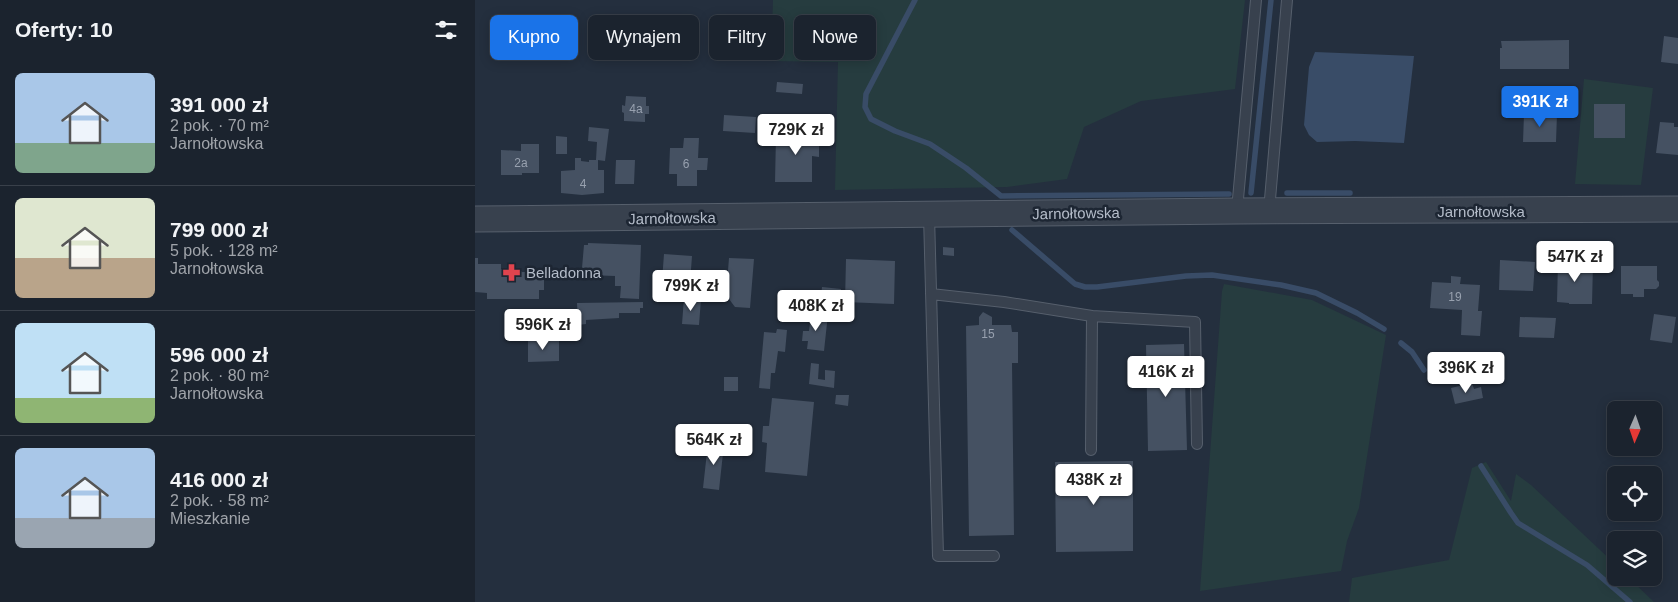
<!DOCTYPE html>
<html lang="pl">
<meta charset="utf-8">
<style>
:root{--surface:#1b232e;--page:#282f3a;--text:#f1f3f6;--muted:#a0a4aa;--line:#39404a;--accent:#1a73e8}
body{margin:0;font-family:Helvetica,sans-serif;background:var(--page);color:var(--text);height:100vh;display:flex;flex-direction:column;font-size:19px;white-space:nowrap}
*{box-sizing:border-box;margin:0}
p{font-size:16px;color:var(--muted)}
.icon{flex:none;width:28px;height:28px;fill:none;stroke:currentColor;stroke-width:2;stroke-linecap:round;stroke-linejoin:round}
.map{position:relative;flex:1;overflow:hidden}
.panel{display:flex;flex-direction:column;background:var(--surface);width:475px}
.panel>*{flex:none}
.banner{position:absolute;left:15px;top:15px;width:475px;height:45px;display:flex;gap:10px}
.needle{width:32px;rotate:182deg}
.controls{position:absolute;left:1132px;top:401px;display:grid;gap:10px}
.controls a{display:grid;place-items:center;width:55px;height:55px;border-radius:8px;background:var(--surface);box-shadow:0 2px 12px #0003,0 0 0 1px var(--line);font-size:25px}
.price{position:absolute;translate:-50% -42px;padding:0 11px;border-radius:5px;background:#fff;color:#222;font-size:16px;line-height:32px;filter:drop-shadow(0 1px 2px #0008)}
.price::after{content:'';position:absolute;left:50%;top:30px;width:15px;height:11px;margin-left:-8px;background:inherit;clip-path:polygon(0 0,100% 0,50% 100%)}
.price.selected{background:var(--accent);color:#fff}
ul{padding:0;list-style:none}
li{display:flex;align-items:center;gap:15px;height:125px;padding:0 15px}
li+li{border-top:1px solid var(--line)}
li span{display:grid;place-items:center;flex:none;width:140px;height:100px;border-radius:8px;color:#555}
li>.icon{margin-inline-start:auto}
span .icon{width:60px;height:60px;fill:#fffc;stroke-width:1}
li b{font-size:21px}
h2{display:flex;justify-content:space-between;align-items:center;height:60px;padding:0 15px;font-size:21px}
.chip{padding:0 18px;border-radius:8px;background:var(--surface);box-shadow:0 2px 12px #0003,0 0 0 1px var(--line);font-size:18px;line-height:45px}
.chip.selected{background:var(--accent);color:#fff}
main{display:flex;flex:1;min-height:0}
.map>svg:first-child{display:block}
</style>
<main>
<section class="panel">
<h2>Oferty: 10<svg class="icon" aria-label="filters" viewBox="0 0 24 24"><path d="M4 7h16M4 17h16"/><circle cx="9" cy="7" r="2"/><circle cx="15" cy="17" r="2"/></svg></h2>
<ul>
<li><span style="background:linear-gradient(#a9c7e8 70%,#7fa58c 0)"><svg class="icon" aria-label="home" viewBox="0 0 24 24"><path d="M3 11l9-7 9 7M6 9v11h12V9"/></svg></span><div><b>391 000 zł</b><p>2 pok. · 70 m²</p><p>Jarnołtowska</p></div></li>
<li><span style="background:linear-gradient(#dfe7d0 60%,#b9a48a 0)"><svg class="icon" aria-label="home" viewBox="0 0 24 24"><path d="M3 11l9-7 9 7M6 9v11h12V9"/></svg></span><div><b>799 000 zł</b><p>5 pok. · 128 m²</p><p>Jarnołtowska</p></div></li>
<li><span style="background:linear-gradient(#bfe0f5 75%,#8fb573 0)"><svg class="icon" aria-label="home" viewBox="0 0 24 24"><path d="M3 11l9-7 9 7M6 9v11h12V9"/></svg></span><div><b>596 000 zł</b><p>2 pok. · 80 m²</p><p>Jarnołtowska</p></div></li>
<li><span style="background:linear-gradient(#a9c7e8 70%,#9aa5b1 0)"><svg class="icon" aria-label="home" viewBox="0 0 24 24"><path d="M3 11l9-7 9 7M6 9v11h12V9"/></svg></span><div><b>416 000 zł</b><p>2 pok. · 58 m²</p><p>Mieszkanie</p></div></li>
</ul>
</section>
<div class="map">
<svg width="1203" height="602" viewBox="0 0 1203 602">
<rect width="100%" height="100%" fill="#242f3e"/>
<!-- green -->
<path fill="#263c3f" d="M298,0H770L760,89L666,101L609,127L592,179L532,187L360,190L363,62L296,61Z
M1109,79L1178,88L1166,185L1100,184Z
M749,284L837,300L911,335L884,508L872,541L866,571L725,591L747,291Z
M1011,462L1036,501L1041,474L1056,485L1141,565V578H1154L1179,602H874L877,578L974,560L997,468Z"/>
<!-- water -->
<path fill="#394c67" d="M840,52L939,56L929,143L880,141L842,142L834,135L829,125L834,67Z"/>
<g fill="none" stroke-linecap="round" stroke-linejoin="round">
<!-- stream -->
<path stroke="#394c67" stroke-width="5.5" d="M440,0L391,94L390,107L396,119L420,131L455,144L491,168L526,196L754,194
M776,193L796,0
M812,193H875
M537,230L600,284L610,287H622L711,276L737,275L806,285L841,293L882,313L909,329
M926,343L937,352L949,370
M1006,466L1036,513L1043,523L1112,565L1155,602"/>
</g>
<!-- building -->
<path fill="#455162" d="M18,22L41,25L40,35L17,33Z
M1189,36L1203,38V64L1186,62Z
M1094,40V69H1025V48H1027L1026,41Z
M302,82L328,84L327,94L301,92Z
M151,96L171,97V106H174V114H170V122L149,121V113L147,112V105L150,106Z
M1119,104H1150V138H1119Z
M1049,114H1082L1081,142H1048Z
M249,115L281,117L280,133L248,131Z
M1185,122L1199,123V127H1203V155L1181,153Z
M114,127L134,129L130,161L123,160V170H129V193L107,195L86,193V171L100,170V158H106V161L114,162V160H121L122,142L113,141Z
M311,132H344V157L337,156V182H300L301,135H311Z
M81,136L92,137V154H81Z
M209,138H224L223,158H233L232,170H222V186H202V174H194L195,148H208Z
M46,144H64V173H47V175H26V150L46,151Z
M141,160H160L159,184H140Z
M113,243L166,245L164,299L145,298L146,286H140V276L112,275V268H107L109,245H113Z
M468,247L479,248V256L468,255Z
M189,254L217,256L215,283L187,281Z
M0,258H3V264H26V269H44L47,272H52L54,269H64V278L69,279V290H64V299H12V293L0,292Z
M254,258L279,259L275,308L260,307L251,295Z
M371,259L420,261L419,304L370,302Z
M1025,260L1060,262L1058,291L1024,290Z
M1083,262L1118,264L1117,304H1094V303L1082,302Z
M1146,266H1182V280L1184,282V286L1181,289H1169V297H1158V294H1146Z
M976,276L986,277L985,284L1005,285L1003,311H1007L1005,336L986,335L987,310L955,308L957,282L976,283Z
M347,287L366,289L364,308L345,306Z
M209,298L226,299L224,325L207,324Z
M168,302V308H165V313H144V318L111,320V324L103,325L102,303Z
M508,312L517,317V325H536L537,332H543V363H537L539,535L494,536L491,326L504,325V317Z
M336,313L353,314L349,351L332,349L333,341H327L328,331H334Z
M1179,314L1201,317L1197,343L1175,340Z
M1045,317L1081,318L1079,338L1044,337Z
M302,329L312,330L310,352L303,351L300,373H296L295,389L284,388L289,332L301,333Z
M53,340H84V361L53,362Z
M709,344L712,450L673,451L671,345Z
M336,363L344,364L343,379L350,380V370L360,371L359,388L334,384Z
M249,377H263V391H249Z
M997,383L999,389L1006,387L1008,398L980,404L976,388Z
M361,395H374L373,406L360,404Z
M297,398L339,402L332,476L290,472L292,443L287,442L288,426H294Z
M233,443L249,444L244,490L228,488Z
M658,461V551L581,552L580,462Z"/>
<g fill="none" stroke-linecap="round" stroke-linejoin="round">
<defs>
<path id="service" d="M762,210L781,0
M794,211L812,0
M454,215L463,556H519
M456,294L529,302L617,316L616,450
M617,316L720,322L722,444"/>
<path id="tertiary" d="M0,219L762,211L1203,209"/>
</defs>
<!-- service casing -->
<use href="#service" stroke="#565f6c" stroke-width="12"/>
<!-- tertiary casing -->
<use href="#tertiary" stroke="#565f6c" stroke-width="27"/>
<!-- service -->
<use href="#service" stroke="#38414e" stroke-width="10"/>
<!-- tertiary -->
<use href="#tertiary" stroke="#38414e" stroke-width="25"/>
</g>
<!-- icons -->
<defs>
<symbol id="pharmacy-bare" viewBox="-9 -9 18 18"><path d="M-2-6h4v4h4v4h-4v4h-4v-4h-4v-4h4Z" fill="#e0444e" stroke="#1d2633" stroke-width="2.5" paint-order="stroke"/></symbol>
</defs>
<g fill-rule="evenodd">
<use href="#pharmacy-bare" x="24" y="260" width="25" height="25"/>
</g>
<g text-anchor="middle" dominant-baseline="central" stroke-width="5" stroke-linejoin="round" paint-order="stroke">
<!-- number labels -->
<g font-size="12" fill="#98a1af">
<text x="161" y="109">4a</text>
<text x="46" y="163">2a</text>
<text x="211" y="164">6</text>
<text x="108" y="184">4</text>
<text x="980" y="297">19</text>
<text x="513" y="334">15</text>
</g>
<!-- street labels -->
<g font-size="15" fill="#b4bcc9" stroke="#1d2633">
<text x="1006" y="211">Jarnołtowska</text>
<text transform="translate(601 213) rotate(-1)">Jarnołtowska</text>
<text transform="translate(197 218) rotate(-1)">Jarnołtowska</text>
</g>
<!-- poi labels -->
<g font-size="15" fill="#b4bcc9" stroke="#1d2633" text-anchor="start">
<text x="51" y="272">Belladonna</text>
</g>
</g>
</svg>
<div class="controls">
<a><svg class="needle" viewBox="-14 -14 28 28"><path d="M0-13l5 13h-10z" fill="#e53935"/><path d="M0 13l5-13h-10z" fill="#a0a4aa"/></svg></a>
<a><svg class="icon" aria-label="locate" viewBox="0 0 24 24"><circle cx="12" cy="12" r="6"/><path d="M12 2v4M12 18v4M2 12h4M18 12h4"/></svg></a>
<a><svg class="icon" aria-label="layers" viewBox="0 0 24 24"><path d="M12 4l9 5-9 5-9-5zM3 14l9 5 9-5"/></svg></a>
</div>
<b class="price selected" style="left:1065px;top:128px">391K zł</b>
<b class="price" style="left:321px;top:156px">729K zł</b>
<b class="price" style="left:1100px;top:283px">547K zł</b>
<b class="price" style="left:216px;top:312px">799K zł</b>
<b class="price" style="left:341px;top:332px">408K zł</b>
<b class="price" style="left:68px;top:351px">596K zł</b>
<b class="price" style="left:991px;top:394px">396K zł</b>
<b class="price" style="left:691px;top:398px">416K zł</b>
<b class="price" style="left:239px;top:466px">564K zł</b>
<b class="price" style="left:619px;top:506px">438K zł</b>
<div class="banner">
<a class="chip selected">Kupno</a>
<a class="chip">Wynajem</a>
<a class="chip">Filtry</a>
<a class="chip">Nowe</a>
</div>
</div>
</main>
